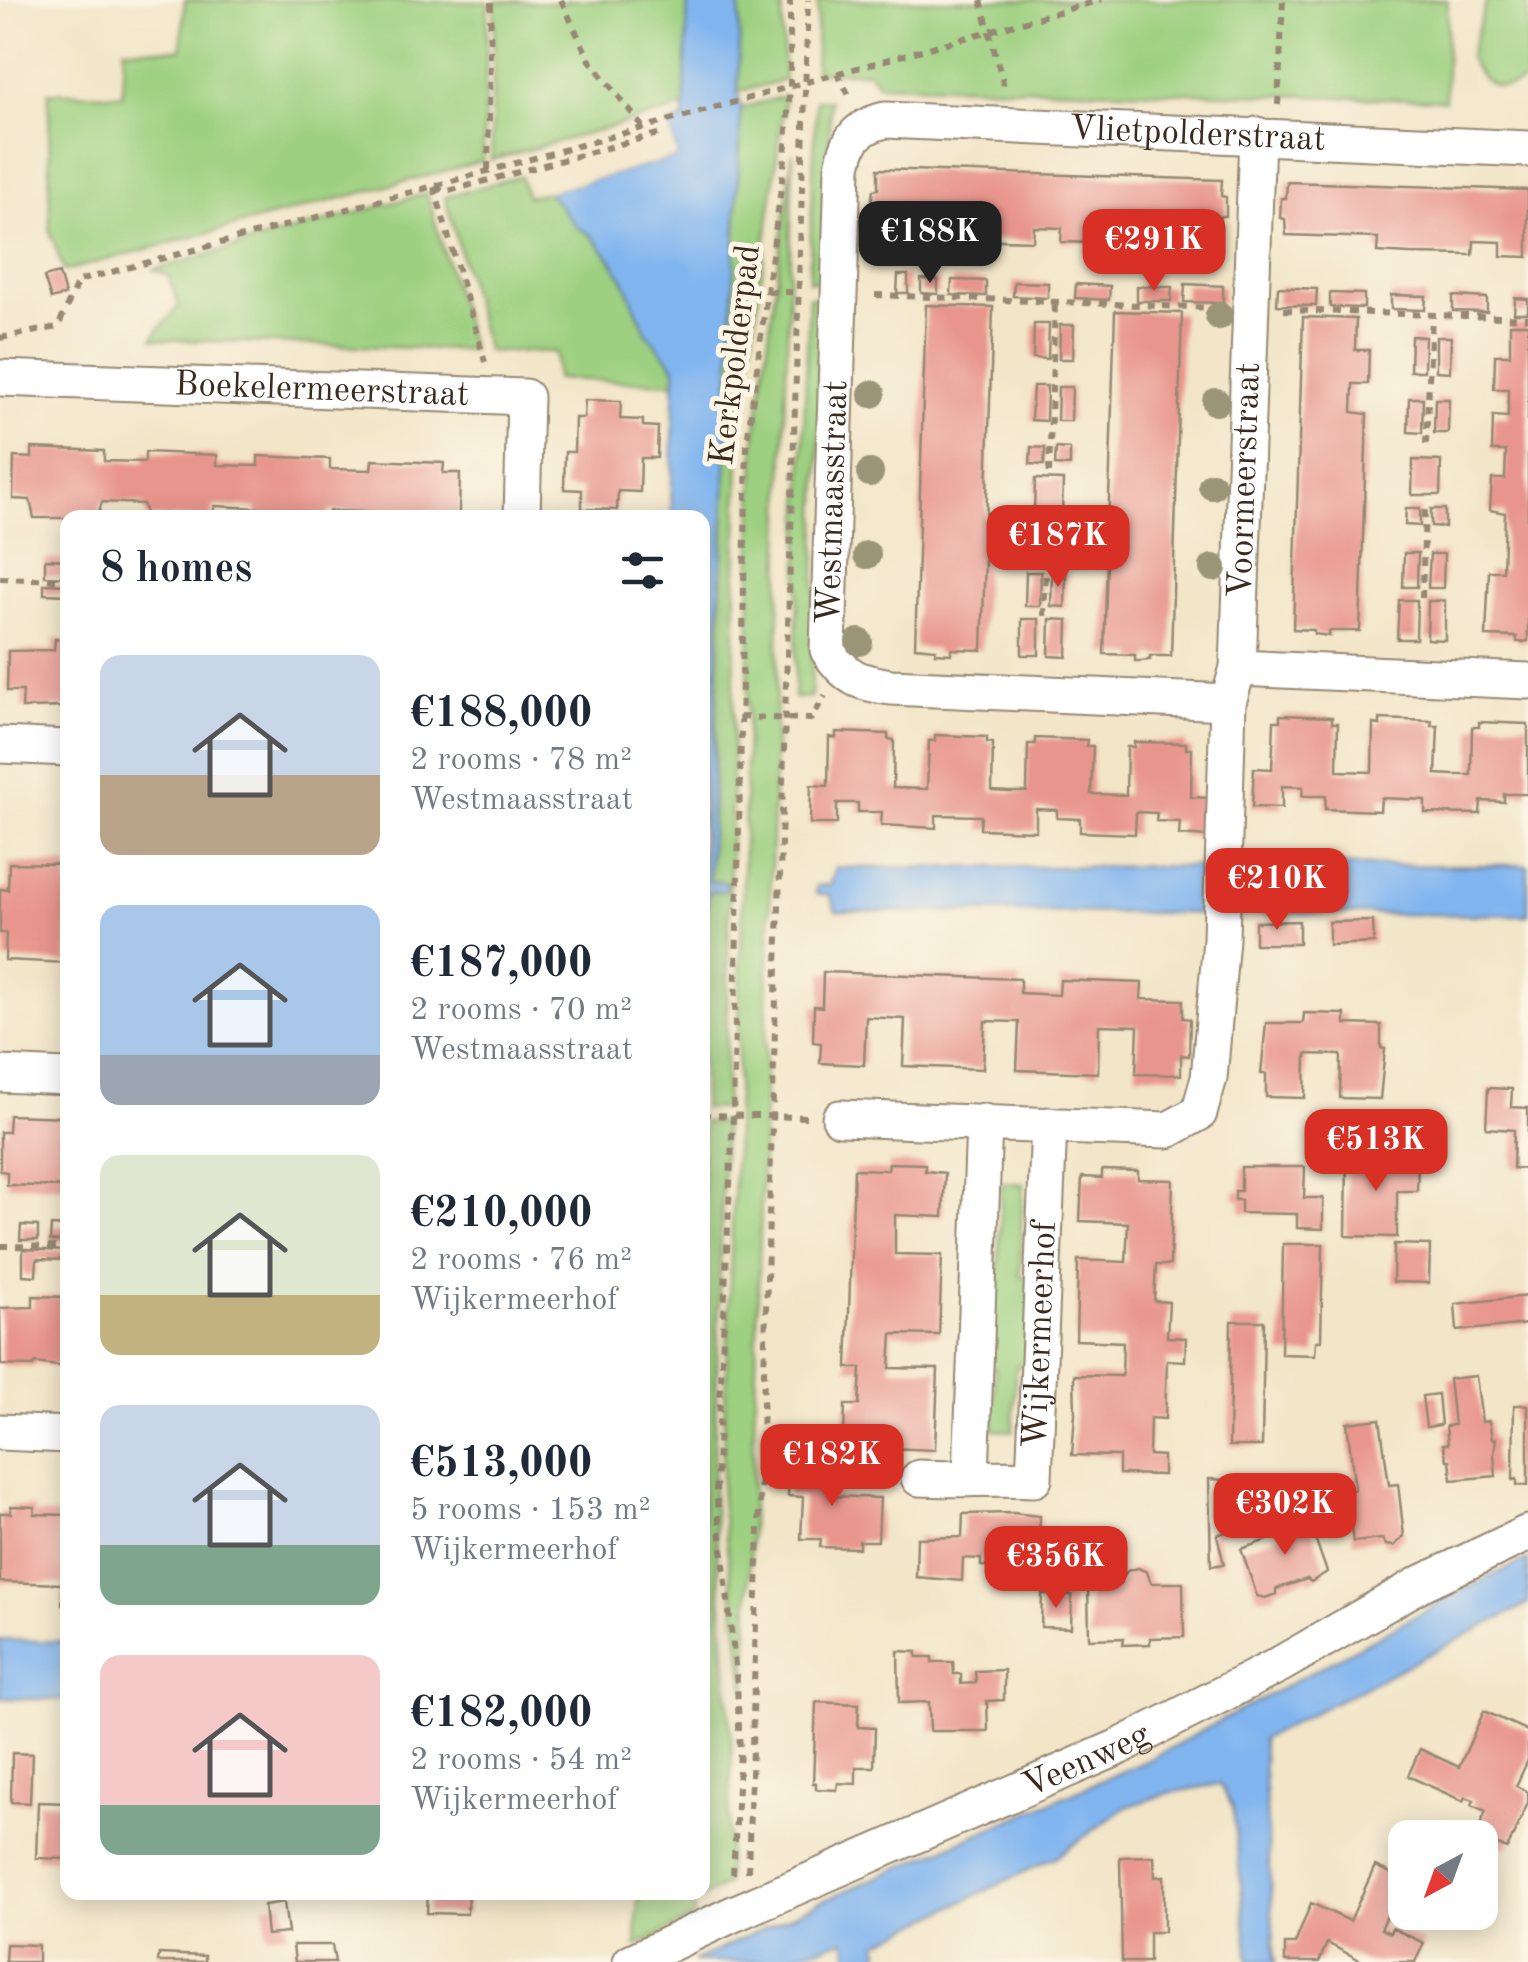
<!DOCTYPE html>
<meta charset="utf-8">
<style>
:root{--surface:#fff;--page:#f2f2f3;--text:#1f2937;--muted:#747a83;--accent:#d93025}
body{margin:0;font-family:"Old Standard TT",serif;background:var(--page);color:var(--text);height:100vh;display:flex;flex-direction:column;font-size:38px;white-space:nowrap}
*{box-sizing:border-box;margin:0}
p{font-size:32px;color:var(--muted)}
.icon{flex:none;width:55px;height:55px;fill:none;stroke:currentColor;stroke-width:2;stroke-linecap:round;stroke-linejoin:round}
.map{position:relative;flex:1;overflow:hidden}
.drawer{position:absolute;left:60px;top:510px;width:650px;height:1390px;display:flex;flex-direction:column;background:var(--surface);border-radius:20px;box-shadow:0 5px 25px #0003}
.drawer>*{flex:none}
.needle{width:65px;rotate:221deg}
.buttons{position:absolute;left:1388px;top:1820px;display:grid;gap:20px}
.buttons a{display:grid;place-items:center;width:110px;height:110px;border-radius:20px;background:var(--surface);box-shadow:0 5px 25px #0003;font-size:50px}
.price{position:absolute;translate:-50% -85px;padding:0 22px;border-radius:20px;background:var(--accent);color:#fff;font-size:32px;line-height:65px;filter:drop-shadow(0 2px 5px #0008)}
.price::after{content:'';position:absolute;left:50%;top:60px;width:30px;height:22px;margin-left:-15px;background:inherit;clip-path:polygon(0 0,100% 0,50% 100%)}
.price.on{background:#222;color:#fff}
ul{padding:0;list-style:none}
li{display:flex;align-items:center;gap:30px;height:250px;padding:0 40px}
li span{display:grid;place-items:center;flex:none;width:280px;height:200px;border-radius:20px;color:#555}
li>.icon{margin-inline-start:auto}
span .icon{width:120px;height:120px;fill:#fffc;stroke-width:1}
li b{font-size:42px}
h2{display:flex;justify-content:space-between;align-items:center;height:120px;padding:0 40px;font-size:42px}
.map>svg:first-child{display:block}
</style>
<div class="map">
<svg width="1528" height="1962" viewBox="0 0 1528 1962">
<rect width="100%" height="100%" fill="#fcf5e5"/>
<filter id="ink" filterUnits="userSpaceOnUse"><feTurbulence type="fractalNoise" baseFrequency=".01" numOctaves="2"/><feDisplacementMap in="SourceGraphic" scale="20" xChannelSelector="R" yChannelSelector="G"/><feConvolveMatrix kernelMatrix="1 2 1 2 8 2 1 2 1" color-interpolation-filters="sRGB"/></filter>
<filter id="wash" filterUnits="userSpaceOnUse"><feTurbulence type="fractalNoise" baseFrequency=".0048" numOctaves="4" result="noise"/><feDisplacementMap in="SourceGraphic" scale="40" xChannelSelector="R" yChannelSelector="G"/><feGaussianBlur stdDeviation="2.25" result="paint"/><feColorMatrix in="noise" values="0 0 0 0 0 0 0 0 0 0 0 0 0 0 0 0 0 1.4 0 .05"/><feComposite in="paint" operator="in"/></filter>
<g filter="url(#wash)">
<rect width="100%" height="100%" fill="#f2e5c8"/>
<!-- green -->
<path fill="#9dd080" stroke="#6c7d4f" stroke-width="2.5" d="M185,0L488,2L483,161L64,271L50,231L49,92L122,95L124,48L181,50Z
M566,0H688L685,107L491,160L495,1L565,3Z
M740,0H782L784,80L738,92Z
M818,0H1448L1445,100L878,84L869,72H815Z
M1487,0H1528V79C1500,96 1482,85 1469,57Z
M785,96L739,444L725,1109L703,1108L702,998L708,891L725,882H709L741,108Z
M816,100H830L826,281H809Z
M793,153L746,1692L721,1501L736,1127L755,441Z
M520,176L527,197L548,192L577,227L591,235L610,258L625,282L646,331L675,367L676,383L556,379V352L487,351L445,197Z
M427,193L472,350L153,339C159,324 171,320 179,305L168,275L154,270Z
M809,297H825L811,697L794,698Z
M703,1122L724,1123L713,1496L732,1750L726,1884L693,1904L694,1917L636,1946L638,1893L702,1892Z
M1002,1182L1023,1184L1020,1276L1031,1277L1027,1366H1016L1013,1431L993,1430L995,1368L984,1367L988,1276H998Z"/>
<!-- water -->
<path fill="#81b5ef" stroke="#5e7086" stroke-width="2.5" d="M688,0H740L738,92L741,108L709,881L726,882V891L708,892L703,998L702,518L671,517L675,367L646,332L625,282L610,258L591,235L577,227L548,192L677,157L669,124L684,119Z
M1528,865V915L836,911L830,895L816,894V886L830,885L836,868Z
M1528,1560V1604L1262,1739L1275,1962H1249L1233,1808L1220,1784L1169,1793L1126,1807L1057,1856L878,1943L880,1962H851L845,1940L769,1962H693L811,1906L1144,1762L1489,1577Z
M0,1640L67,1642V1700L0,1698Z"/>
<!-- pier -->
<path fill="#f2e5c8" d="M670,128L677,157L544,193L547,187L671,153L666,130Z"/>
<g id="blocks">
<!-- building -->
<path fill="#e8958d" d="M878,169L1222,180L1221,196L1226,197V216H1220L1219,233L1189,232L1188,246L1061,242L1062,228L1034,227L1033,241L969,239V224H941V238L907,237V223L877,221V205H871L873,190L878,189Z
M1287,182L1528,190V257L1501,256V242L1474,241L1473,255L1410,254L1377,252L1378,238L1286,235L1285,219L1280,218L1281,198H1286Z
M59,273L65,295L51,299L44,277Z
M898,275H908V293H897Z
M921,279L938,280V294L921,293Z
M952,280L986,281V296L951,295Z
M1014,282L1048,283V298L1013,296Z
M1076,284L1110,286L1109,300L1075,298Z
M1185,284L1223,286V303L1184,302Z
M1137,286L1172,287L1171,301H1137Z
M1278,287L1317,289L1316,306L1277,305Z
M1330,293L1364,294V308L1330,307Z
M1391,295L1426,296L1425,310L1391,309Z
M1453,296L1487,298V312L1453,311Z
M1515,298L1528,299V313H1514Z
M926,305L993,307L982,650L951,649V654L935,653L936,649L915,647Z
M1115,311L1182,313L1171,656H1150V660L1141,661H1135V655L1104,654Z
M1303,317L1356,319L1355,350H1369L1368,384H1353L1352,412L1367,414L1360,631H1329V636L1314,634V630L1293,629Z
M1034,324H1049L1048,359L1033,358Z
M1510,324H1528V641L1523,642H1517V637L1486,636L1489,571H1503L1505,513L1490,510L1492,479H1505L1506,451H1492L1493,416L1508,417V389H1494L1495,355H1510Z
M1060,325H1074L1073,359H1059Z
M1411,336L1425,337L1424,371H1410Z
M1436,337H1451L1450,372L1436,371Z
M1033,386H1047L1046,421L1031,420Z
M1058,387H1072L1071,421H1057Z
M1409,398H1423L1422,433L1408,432Z
M1435,399H1449L1448,433H1434Z
M585,400L621,401L620,419L643,420V426L658,427L657,458H641L640,492L618,491L617,510L582,509V490L564,489L565,452H574L575,418H584Z
M1031,447L1045,448L1044,465L1030,464Z
M32,448L104,451V461L145,462V452L217,455V465L258,466V456L330,459V469L371,470L372,460L444,463L443,473H460L459,515L369,518L370,512L329,511L328,517L324,518H260L256,514L257,508L215,506L211,518H147L143,504L102,502L97,518H34L30,500L13,499L14,457L32,458Z
M1056,448L1070,449V466L1055,465Z
M1413,460L1441,461L1440,495H1412Z
M1035,479L1063,480L1062,514L1034,513Z
M1406,508H1420V526L1405,525Z
M1431,509H1445V527L1431,526Z
M1028,527H1042V544H1027Z
M1054,527L1068,528L1067,545H1053Z
M1404,553H1418L1417,587H1403Z
M1430,554H1444L1443,588H1428Z
M45,559L68,560V577L45,576Z
M1026,572H1041L1040,606H1025Z
M1052,572L1066,573L1065,607L1051,606Z
M44,584L68,585V595L44,594Z
M1399,600H1417L1416,639H1397Z
M1428,601H1445V640L1427,639Z
M1022,619H1039V655H1022Z
M1050,619L1068,620L1067,657L1049,656Z
M55,639L68,640V707L22,708L23,691H7L8,651L54,650Z
M1280,715L1332,717V723H1338L1337,771L1372,772L1373,724L1380,725V719L1432,721L1431,726H1438L1436,774L1453,775H1471L1472,727H1479V722L1528,724V794H1504V802L1481,801L1480,814L1425,813V800L1381,798L1380,811L1325,809L1326,796H1302L1303,787L1282,786V808L1252,807L1254,768L1272,769L1274,721H1280Z
M836,732L888,734V739L894,740L893,788L927,789L929,741H935V735L987,737V742L993,743L992,791L1009,792H1027L1028,744H1035V738L1087,740L1086,746H1093L1091,794L1126,795L1127,747H1134V742L1186,743V749H1192L1191,797L1209,798L1208,837L1179,835L1180,822L1156,821L1157,813L1136,812L1135,834L1080,832V819L1057,818V810L1036,809V831L980,829L981,816L936,815V828L881,825L882,812H858V803H837V824H810L811,785L828,786L829,737L836,738Z
M9,863L68,864V963L5,960L6,933H0V889L8,890Z
M1299,921V944H1255V922Z
M1373,921L1374,943L1329,945V922Z
M823,972L1020,979V993L1059,995L1060,980L1142,983L1141,999L1183,1000V1018L1190,1019L1189,1056L1181,1055V1075L1136,1074L1138,1026L1099,1025L1098,1073L1017,1070L1019,1022L985,1021L983,1069L903,1066L905,1019L866,1017L864,1065L820,1063L821,1043L813,1042L814,1006L822,1007Z
M1304,1013L1345,1014V1024L1381,1025V1048L1385,1049L1380,1099L1340,1098L1341,1055L1306,1054L1305,1098L1266,1097V1074H1261L1266,1023H1303Z
M1488,1088L1512,1089L1511,1107L1528,1108V1169L1513,1168L1514,1130L1486,1128Z
M9,1115L68,1117V1187L7,1185V1172L0,1171V1132H8Z
M1347,1156H1398V1165L1418,1166L1417,1191H1397V1237L1346,1236Z
M889,1163L925,1164V1171L945,1173L943,1217L895,1215V1254L942,1255L939,1335L892,1334L890,1368L938,1369L935,1450L888,1448L887,1465L843,1463L845,1405H859L861,1368H847L854,1169L888,1170Z
M1241,1167H1305L1304,1198H1323V1229L1297,1228V1214L1241,1213V1200H1235V1191H1241Z
M1102,1170L1138,1171V1179L1173,1180L1170,1265H1156L1154,1301L1169,1302L1167,1337L1186,1338L1185,1361L1167,1360L1165,1419L1150,1418L1149,1455L1163,1456V1475L1119,1474V1456L1072,1455L1075,1414L1074,1375L1122,1376L1123,1342L1076,1340L1078,1260L1126,1262L1128,1223L1080,1221L1082,1177L1102,1178Z
M21,1225L38,1226V1240H20Z
M51,1226L68,1227V1242L50,1241Z
M1283,1244H1323L1321,1341H1316L1315,1355L1281,1354Z
M1394,1244L1430,1245L1429,1283L1393,1282Z
M23,1249L68,1251V1260L37,1259L36,1276L23,1275Z
M33,1296L68,1297L66,1367L36,1363L33,1366L1,1365L0,1308L33,1307Z
M1528,1296V1324L1457,1331L1455,1304Z
M1231,1321H1264L1262,1446H1229Z
M1476,1376L1482,1422L1489,1421L1492,1439L1496,1438L1494,1455L1496,1476L1452,1480L1450,1460H1447L1443,1444H1448L1446,1426L1454,1425L1449,1379Z
M1438,1394L1441,1425L1426,1427L1422,1396Z
M1514,1405H1528V1485H1517V1479L1513,1480Z
M1380,1419L1389,1485L1398,1484L1404,1536L1394,1546L1386,1545L1382,1539L1353,1542L1346,1491L1355,1489L1347,1423Z
M790,1462L833,1463L832,1496L880,1498L878,1541H859V1548L820,1547L821,1539H801L803,1497L788,1496Z
M1209,1479L1246,1481V1506L1281,1493L1287,1510L1217,1535L1224,1564L1211,1566Z
M11,1506L35,1507L34,1514L68,1515V1605H62L63,1584L0,1582V1513H11Z
M1305,1510L1327,1572L1311,1582L1307,1579L1276,1589V1594L1265,1598L1257,1596L1241,1549L1287,1533L1282,1518Z
M1013,1513L1040,1516L1038,1560H1018V1568L981,1566V1559L963,1558L962,1581L916,1577L917,1538L962,1537L963,1514Z
M1138,1568L1147,1572L1151,1583H1183L1184,1637L1150,1638V1644L1123,1645L1124,1638L1089,1639L1088,1584H1120L1127,1571Z
M1042,1594L1072,1595L1071,1628L1041,1627Z
M898,1651L917,1652V1657H932V1662H953L954,1674H961V1684L976,1683L975,1671L1004,1670V1700L987,1701L988,1731H930L929,1702L899,1703Z
M816,1702L859,1704L858,1727L875,1728L874,1767H856V1784L838,1783L837,1790L816,1789V1783H813Z
M1484,1711L1528,1731V1760L1516,1786L1528,1792V1803L1507,1849L1476,1835L1486,1811L1472,1805L1474,1800L1465,1797L1463,1801L1408,1776L1420,1749L1459,1767Z
M12,1753L32,1754L30,1803L11,1802Z
M38,1802L68,1803V1859L36,1858Z
M1154,1856L1155,1877L1164,1876V1932H1149V1962H1122L1120,1857Z
M1375,1866L1404,1879L1381,1929L1390,1933L1392,1928L1424,1943L1415,1962H1364L1327,1943L1319,1962H1285V1944H1295L1311,1903L1350,1921Z
M428,1892H468L467,1914L427,1913Z
M284,1902L288,1933L267,1935L264,1905Z
M6,1944L38,1945V1962H5Z
M293,1945H332L335,1962H295Z
M159,1954L205,1956V1962H158Z"/>
</g>
</g>
<g filter="url(#ink)">
<use href="#blocks" fill-opacity="0" stroke="#968873" stroke-width="2.5"/>
<g fill="none" stroke-linecap="round" stroke-linejoin="round">
<defs>
<g id="street">
<path id="s1" d="M0,378L525,397L522,518"/>
<path d="M1238,668L1528,681"/>
<path id="s2" d="M1228,702L891,687C858,682 847,679 828,650L843,167C848,139 857,127 885,120L1528,149"/>
<path d="M0,745L68,748"/>
<path d="M0,1074L68,1077"/>
<path id="s3" d="M840,1118L1168,1130L1199,1113L1209,1078L1221,939L1228,702L1238,668L1257,135"/>
<path d="M0,1432L68,1435"/>
<path d="M971,1476L984,1122"/>
<path id="s4" d="M919,1478C958,1480 995,1477 1034,1479L1049,1125"/>
<path id="s5" d="M631,1962L731,1915L1119,1747L1279,1665L1420,1584L1528,1533"/>
</g>
</defs>
<!-- street casing -->
<use href="#street" stroke="#968873" stroke-width="39"/>
<!-- path -->
<path stroke="#968873" stroke-width="6" stroke-dasharray="8 8" stroke-linecap="butt" d="M561,0L589,59L642,126
M981,0L1005,90
M837,73L850,97
M1278,105L1283,0
M488,170L491,0
M434,187L485,362
M435,187L445,192L665,132
M768,292H797
M875,295L1217,308
M1284,310L1528,318
M0,338L58,327L78,281L434,186L1101,0
M1426,444L1432,315
M1049,473L1055,303
M0,578L68,580
M1422,598L1425,510
M1044,616L1048,519
M740,717L811,719L825,696
M702,1115L809,1117
M0,1246L68,1247
M748,1872L808,0
M733,1874L740,1752L737,1683L716,1492L733,1116L747,442L785,158L790,84V0"/>
<!-- street -->
<use href="#street" stroke="#fff" stroke-width="35"/>
</g>
<!-- trees -->
<g fill="#9b9578">
<circle cx="1219" cy="316" r="14"/>
<circle cx="872" cy="394" r="14"/>
<circle cx="1216" cy="402" r="14"/>
<circle cx="870" cy="473" r="14"/>
<circle cx="1212" cy="486" r="14"/>
<circle cx="867" cy="555" r="14"/>
<circle cx="1213" cy="568" r="14"/>
<circle cx="859" cy="642" r="14"/>
</g>
</g>
<g text-anchor="middle" dominant-baseline="central" stroke-width="10" stroke-linejoin="round" paint-order="stroke">
<!-- street labels -->
<g font-size="35" fill="#3b2a1e" stroke="#fcf5e5">
<text stroke="none"><textPath href="#s2" startOffset="1278">Vlietpolderstraat</textPath></text>
<text transform="translate(736 355) rotate(-83)">Kerkpolderpad</text>
<text stroke="none"><textPath href="#s1" startOffset="322">Boekelermeerstraat</textPath></text>
<text stroke="none"><textPath href="#s3" startOffset="1000">Voormeerstraat</textPath></text>
<text stroke="none"><textPath href="#s2" startOffset="562">Westmaasstraat</textPath></text>
<text stroke="none"><textPath href="#s4" startOffset="260">Wijkermeerhof</textPath></text>
<text stroke="none"><textPath href="#s5" startOffset="498">Veenweg</textPath></text>
</g>
</g>
</svg>
<div class="buttons">
<a><svg class="needle" viewBox="-14 -14 28 28"><path d="M0-13l5 13h-10z" fill="#e53935"/><path d="M0 13l5-13h-10z" fill="#747a83"/></svg></a>
</div>
<b class="price on" style="left:930px;top:286px">€188K</b>
<b class="price" style="left:1154px;top:294px">€291K</b>
<b class="price" style="left:1058px;top:590px">€187K</b>
<b class="price" style="left:1277px;top:933px">€210K</b>
<b class="price" style="left:1376px;top:1194px">€513K</b>
<b class="price" style="left:832px;top:1509px">€182K</b>
<b class="price" style="left:1285px;top:1558px">€302K</b>
<b class="price" style="left:1056px;top:1611px">€356K</b>
<section class="drawer">
<h2>8 homes<svg class="icon" aria-label="filters" viewBox="0 0 24 24"><path d="M4 7h16M4 17h16"/><circle cx="9" cy="7" r="2"/><circle cx="15" cy="17" r="2"/></svg></h2>
<ul>
<li><span style="background:linear-gradient(#c9d6e8 60%,#b9a48a 0)"><svg class="icon" aria-label="home" viewBox="0 0 24 24"><path d="M3 11l9-7 9 7M6 9v11h12V9"/></svg></span><div><b>€188,000</b><p>2 rooms · 78 m²</p><p>Westmaasstraat</p></div></li>
<li><span style="background:linear-gradient(#a9c7e8 75%,#9aa5b1 0)"><svg class="icon" aria-label="home" viewBox="0 0 24 24"><path d="M3 11l9-7 9 7M6 9v11h12V9"/></svg></span><div><b>€187,000</b><p>2 rooms · 70 m²</p><p>Westmaasstraat</p></div></li>
<li><span style="background:linear-gradient(#dfe7d0 70%,#c2b280 0)"><svg class="icon" aria-label="home" viewBox="0 0 24 24"><path d="M3 11l9-7 9 7M6 9v11h12V9"/></svg></span><div><b>€210,000</b><p>2 rooms · 76 m²</p><p>Wijkermeerhof</p></div></li>
<li><span style="background:linear-gradient(#c9d6e8 70%,#7fa58c 0)"><svg class="icon" aria-label="home" viewBox="0 0 24 24"><path d="M3 11l9-7 9 7M6 9v11h12V9"/></svg></span><div><b>€513,000</b><p>5 rooms · 153 m²</p><p>Wijkermeerhof</p></div></li>
<li><span style="background:linear-gradient(#f6c9c9 75%,#7fa58c 0)"><svg class="icon" aria-label="home" viewBox="0 0 24 24"><path d="M3 11l9-7 9 7M6 9v11h12V9"/></svg></span><div><b>€182,000</b><p>2 rooms · 54 m²</p><p>Wijkermeerhof</p></div></li>
</ul>
</section>
</div>
